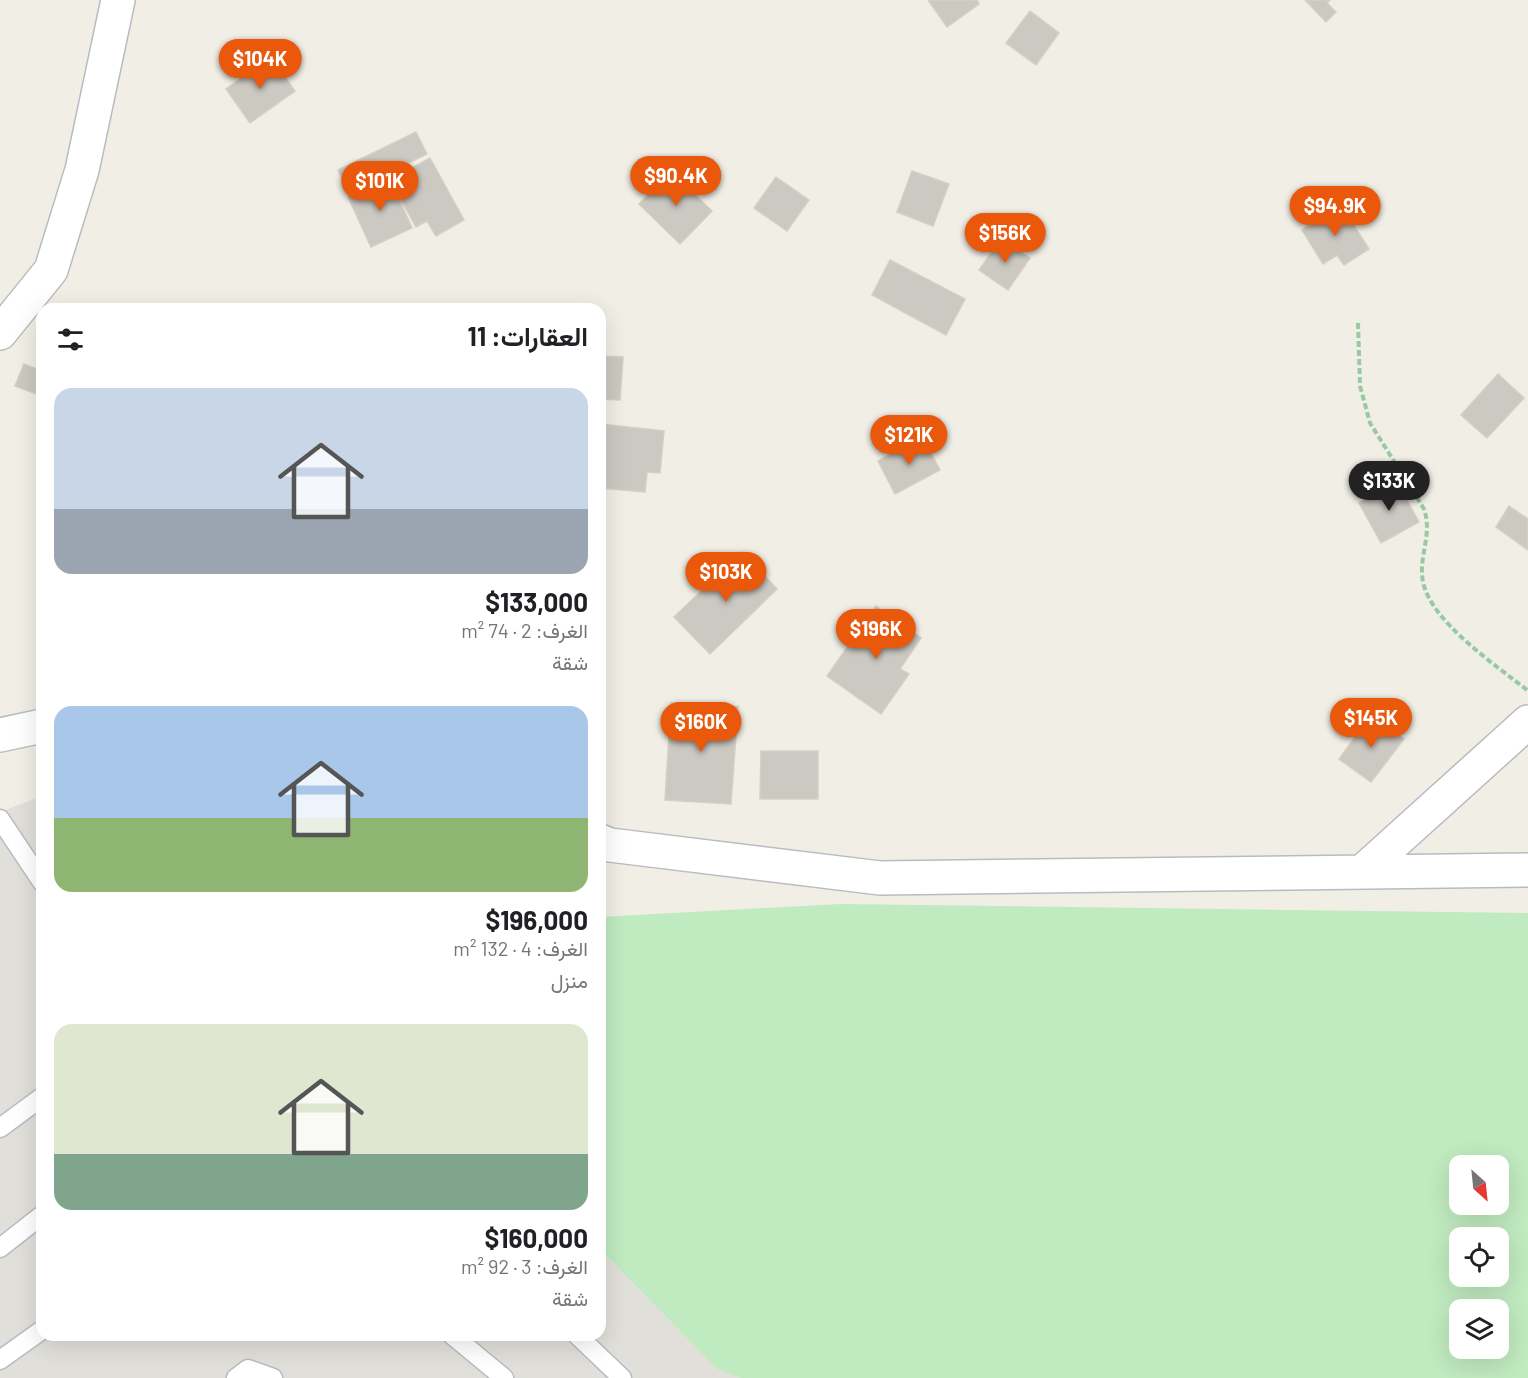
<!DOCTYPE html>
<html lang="ar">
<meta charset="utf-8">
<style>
:root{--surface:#fff;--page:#f2f2f2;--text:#202124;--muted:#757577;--accent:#ea580c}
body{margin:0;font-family:Barlow,Vazirmatn,sans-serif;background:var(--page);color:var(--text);direction:rtl;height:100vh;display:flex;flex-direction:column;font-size:22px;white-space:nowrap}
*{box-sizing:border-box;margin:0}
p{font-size:20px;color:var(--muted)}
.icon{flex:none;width:33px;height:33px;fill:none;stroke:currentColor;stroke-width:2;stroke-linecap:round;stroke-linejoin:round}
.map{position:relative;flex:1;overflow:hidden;direction:ltr}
.details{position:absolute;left:36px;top:303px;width:570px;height:1038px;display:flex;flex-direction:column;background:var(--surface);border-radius:18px;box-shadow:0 6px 24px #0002;direction:rtl}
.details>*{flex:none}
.needle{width:39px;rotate:153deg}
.buttons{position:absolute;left:1449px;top:1155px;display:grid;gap:12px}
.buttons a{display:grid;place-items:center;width:60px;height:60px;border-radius:12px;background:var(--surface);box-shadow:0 6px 24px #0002;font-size:30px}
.price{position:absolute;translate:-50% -51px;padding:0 14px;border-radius:21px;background:var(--accent);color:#fff;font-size:20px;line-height:39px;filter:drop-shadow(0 2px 3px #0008)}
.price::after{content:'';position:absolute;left:50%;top:36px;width:18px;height:14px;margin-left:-9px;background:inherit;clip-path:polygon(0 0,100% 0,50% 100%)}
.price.active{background:#222;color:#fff}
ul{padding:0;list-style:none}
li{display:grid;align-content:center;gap:12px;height:318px;padding:0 18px}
li span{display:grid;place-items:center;height:186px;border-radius:18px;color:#555}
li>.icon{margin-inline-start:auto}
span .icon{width:108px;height:108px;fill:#fffc;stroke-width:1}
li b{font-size:26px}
h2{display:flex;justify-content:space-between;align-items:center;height:72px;padding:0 18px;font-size:26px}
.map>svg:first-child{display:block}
</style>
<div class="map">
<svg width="1528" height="1378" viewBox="0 0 1528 1378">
<rect width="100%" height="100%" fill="#f0eee5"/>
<!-- industrial -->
<path fill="#e1dfd9" d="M42,796V1335H600V1249L717,1369L741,1378H0V812Z"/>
<!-- green -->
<path fill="#c0eac0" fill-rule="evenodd" d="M840,904L1528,913V1378H741L717,1369L600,1249V917ZM1460,1166H1498V1204H1460ZM1460,1238H1498V1276H1460ZM1460,1310H1498V1348H1460Z"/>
<!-- building -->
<path fill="#ccc8c2" stroke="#d6cfc3" stroke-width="1.5" d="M928,0H977L979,4L947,27Z
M1305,0H1330L1327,3L1336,12L1326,22Z
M1030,11L1059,33L1036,65L1006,43Z
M271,57L295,91L250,123L226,89Z
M416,132L427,154L349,192L338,170Z
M430,158L464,220L436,236L427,221L416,227L390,180Z
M671,171L712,211L680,244L639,204Z
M912,171L949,184L933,226L897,212Z
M389,177L412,228L371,247L348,197Z
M776,177L809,200L787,231L754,208Z
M1340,204L1369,249L1344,265L1337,255L1323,264L1302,230Z
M1001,239L1030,258L1008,290L979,270Z
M890,260L965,299L946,335L872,295Z
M600,356L623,357L620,400L600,399Z
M24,364L42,371V396L15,386Z
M1498,374L1524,398L1487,438L1461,415Z
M600,424L664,431L660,473L647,472L645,492L600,488Z
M922,437L940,470L895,494L878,461Z
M1397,482L1419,522L1381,543L1359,503Z
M1509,506L1528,519V550L1496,527Z
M742,552L777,589L710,654L674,617Z
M876,606L921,638L900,669L909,674L881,714L827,676Z
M671,703L738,707L731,804L665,800Z
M1371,715L1404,739L1371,782L1339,759Z
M761,751H818V799H760Z"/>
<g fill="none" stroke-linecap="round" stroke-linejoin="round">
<defs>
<path id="service" d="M0,819L42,882
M0,1128L42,1097
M0,1248L42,1215
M452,1335L504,1378
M577,1335L622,1378
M0,1360L42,1330
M236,1378L248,1369L273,1378"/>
<path id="minor" d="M0,333L51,270L82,170L118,0
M0,735L42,726
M600,841L610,845L880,878L1528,870
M1363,871L1528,722"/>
</defs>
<!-- service casing -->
<use href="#service" stroke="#b8bbc0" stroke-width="21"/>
<!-- minor casing -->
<use href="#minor" stroke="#b8bbc0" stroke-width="36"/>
<!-- path -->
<path stroke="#97c9a4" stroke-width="4" stroke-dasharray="6 3" stroke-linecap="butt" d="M1358,323L1360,386L1370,423L1424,509C1433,535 1418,556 1423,582C1431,622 1497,666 1527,690"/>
<!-- service -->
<use href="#service" stroke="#fff" stroke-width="18"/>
<!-- minor -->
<use href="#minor" stroke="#fff" stroke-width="33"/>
</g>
</svg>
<div class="buttons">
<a><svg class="needle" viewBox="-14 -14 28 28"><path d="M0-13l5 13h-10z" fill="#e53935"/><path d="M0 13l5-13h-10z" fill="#757577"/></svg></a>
<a><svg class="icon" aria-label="locate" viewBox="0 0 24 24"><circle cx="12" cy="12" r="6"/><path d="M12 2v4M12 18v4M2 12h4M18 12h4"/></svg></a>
<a><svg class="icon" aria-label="layers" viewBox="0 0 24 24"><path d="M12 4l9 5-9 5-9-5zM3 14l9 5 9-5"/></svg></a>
</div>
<b class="price" style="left:260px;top:90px">$104K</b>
<b class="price" style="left:676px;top:207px">$90.4K</b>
<b class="price" style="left:380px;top:212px">$101K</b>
<b class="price" style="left:1335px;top:237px">$94.9K</b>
<b class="price" style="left:1005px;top:264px">$156K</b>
<b class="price" style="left:909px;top:466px">$121K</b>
<b class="price active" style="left:1389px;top:512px">$133K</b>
<b class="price" style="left:726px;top:603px">$103K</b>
<b class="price" style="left:876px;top:660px">$196K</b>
<b class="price" style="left:1371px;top:749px">$145K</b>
<b class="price" style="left:701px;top:753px">$160K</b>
<section class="details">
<h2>العقارات: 11<svg class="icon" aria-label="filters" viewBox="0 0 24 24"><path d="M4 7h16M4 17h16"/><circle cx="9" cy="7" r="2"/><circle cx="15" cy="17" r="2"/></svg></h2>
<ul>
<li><span style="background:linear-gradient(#c9d6e8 65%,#9aa5b1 0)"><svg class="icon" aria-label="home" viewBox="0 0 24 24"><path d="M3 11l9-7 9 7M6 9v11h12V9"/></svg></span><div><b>$133,000</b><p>الغرف: 2 · 74 m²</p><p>شقة</p></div></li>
<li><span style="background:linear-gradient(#a9c7e8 60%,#8fb573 0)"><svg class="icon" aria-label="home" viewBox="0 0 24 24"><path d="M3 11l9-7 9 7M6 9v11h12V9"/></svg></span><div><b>$196,000</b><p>الغرف: 4 · 132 m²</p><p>منزل</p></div></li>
<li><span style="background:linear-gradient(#dfe7d0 70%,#7fa58c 0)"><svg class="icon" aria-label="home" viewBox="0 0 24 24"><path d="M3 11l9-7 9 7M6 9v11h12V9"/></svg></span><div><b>$160,000</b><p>الغرف: 3 · 92 m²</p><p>شقة</p></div></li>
</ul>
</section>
</div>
